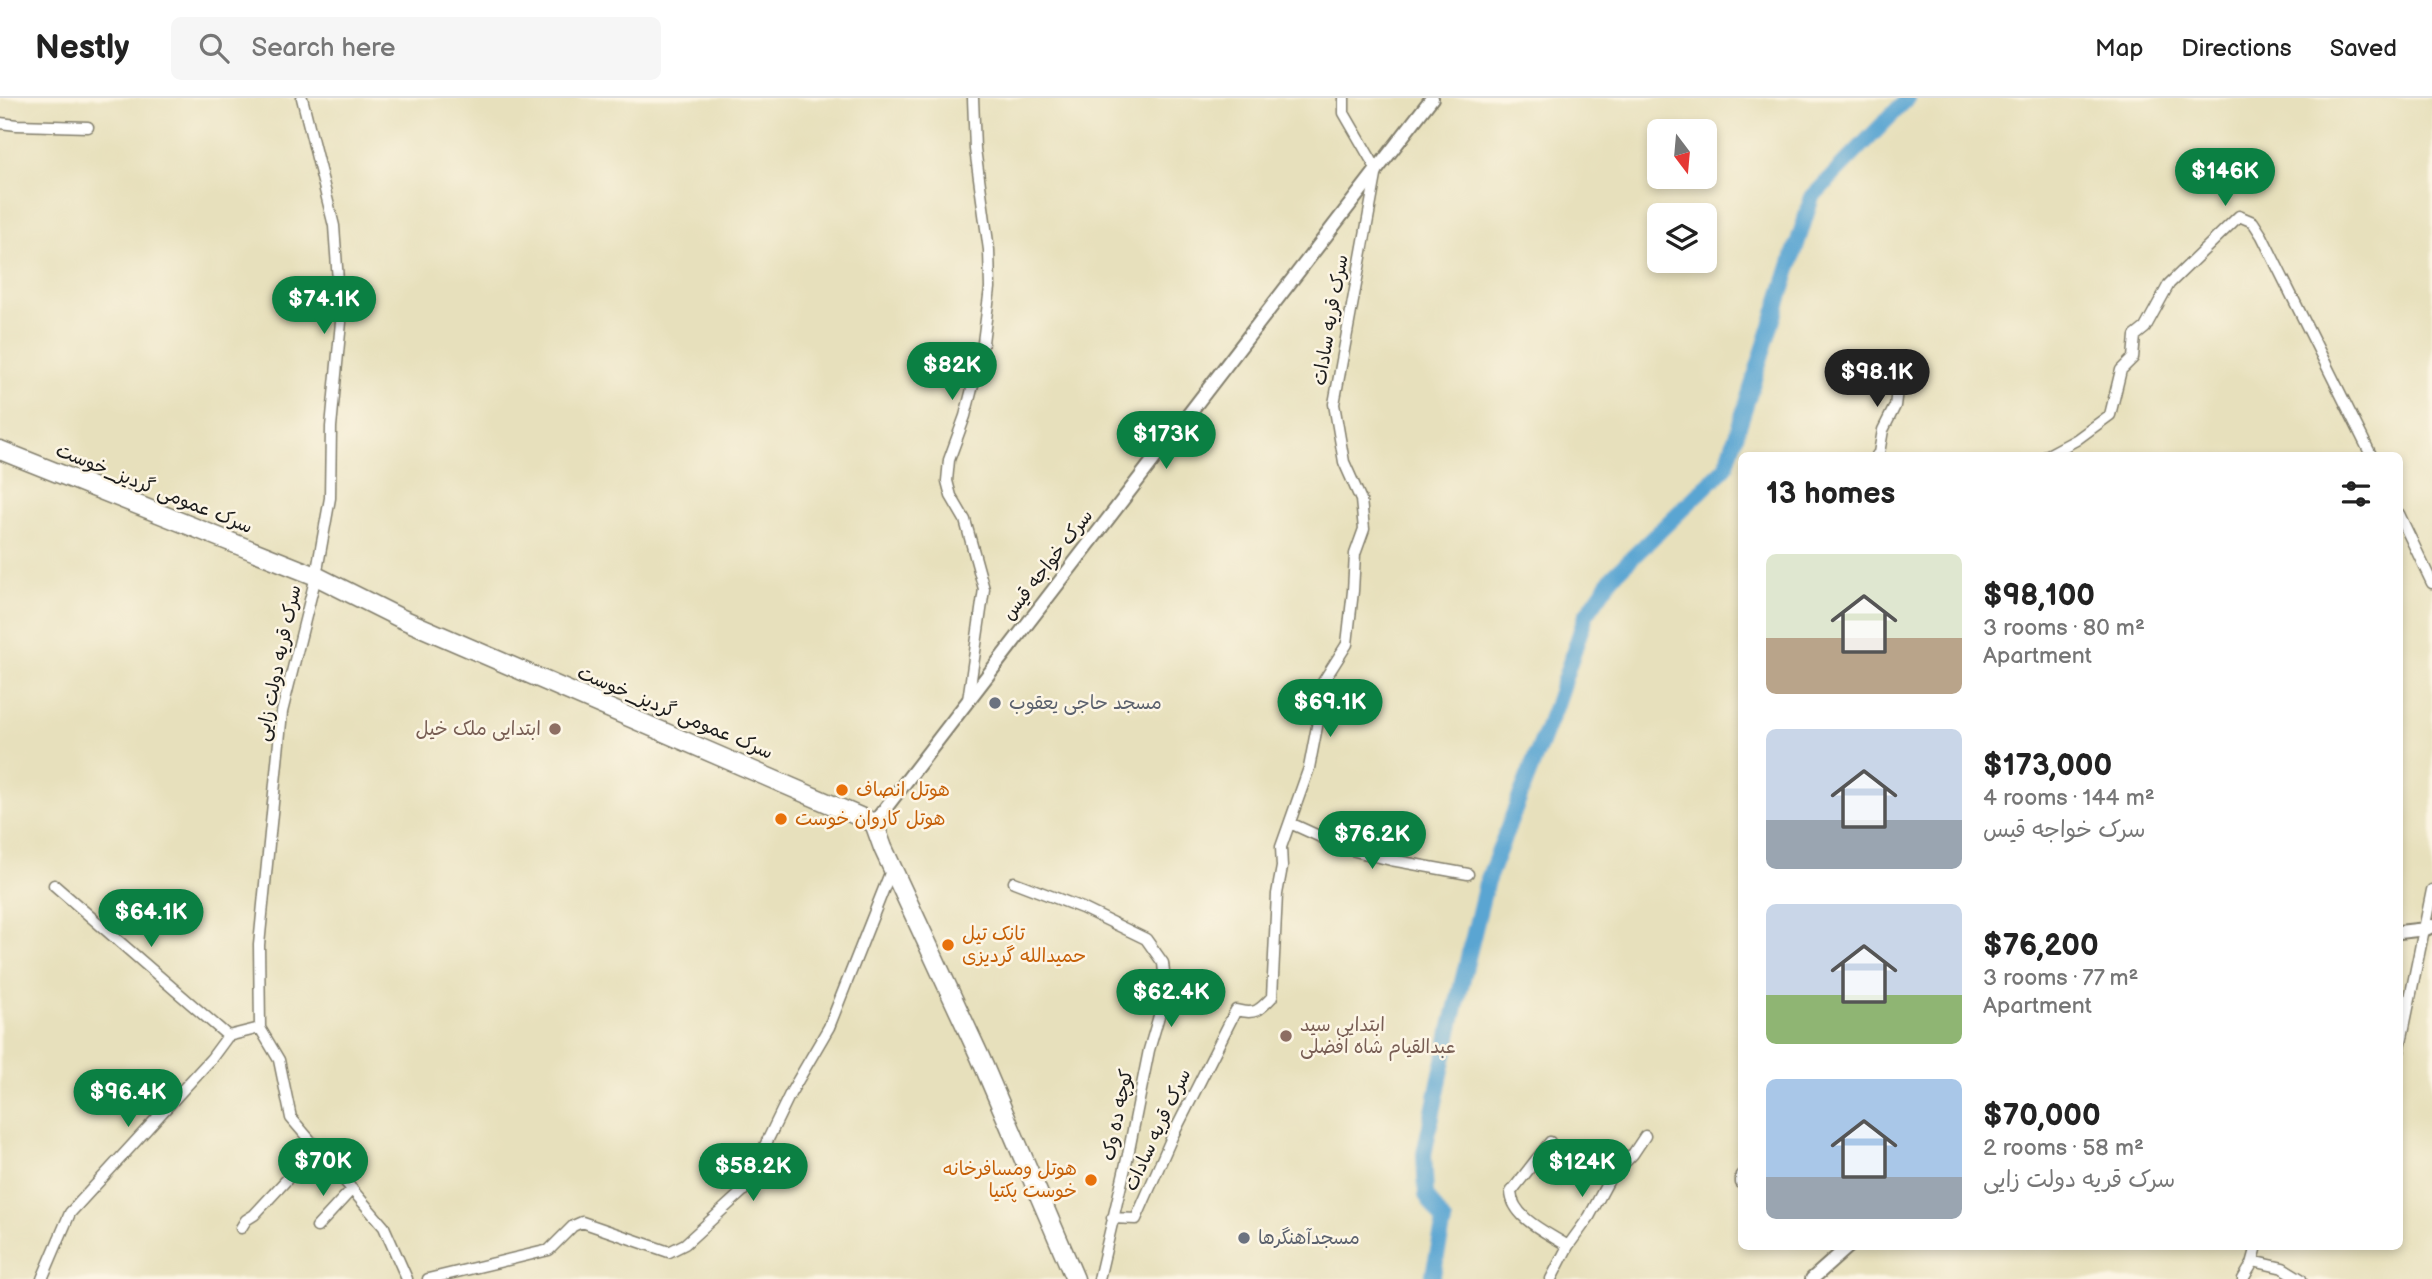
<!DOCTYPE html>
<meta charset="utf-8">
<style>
:root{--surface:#fff;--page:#f6f6f6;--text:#222;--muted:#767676;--line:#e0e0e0;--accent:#0b8043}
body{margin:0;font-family:"Balsamiq Sans","Playpen Sans Arabic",sans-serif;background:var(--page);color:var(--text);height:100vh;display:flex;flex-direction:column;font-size:26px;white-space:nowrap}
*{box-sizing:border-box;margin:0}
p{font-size:23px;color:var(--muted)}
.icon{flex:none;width:38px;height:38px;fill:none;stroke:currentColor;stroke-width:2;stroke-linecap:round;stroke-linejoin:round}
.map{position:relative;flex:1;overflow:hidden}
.sheet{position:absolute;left:1738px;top:354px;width:665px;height:798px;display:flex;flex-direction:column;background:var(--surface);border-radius:10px;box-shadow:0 4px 10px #0003}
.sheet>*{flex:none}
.needle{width:46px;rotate:164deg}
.buttons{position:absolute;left:1647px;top:21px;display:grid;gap:14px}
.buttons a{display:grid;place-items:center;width:70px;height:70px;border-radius:10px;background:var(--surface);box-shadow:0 4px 10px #0003;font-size:35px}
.price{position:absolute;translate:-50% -60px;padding:0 16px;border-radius:24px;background:var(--accent);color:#fff;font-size:23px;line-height:46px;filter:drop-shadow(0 2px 4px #0008)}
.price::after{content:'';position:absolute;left:50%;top:42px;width:21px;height:16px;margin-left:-10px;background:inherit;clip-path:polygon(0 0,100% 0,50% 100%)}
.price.selected{background:#222;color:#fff}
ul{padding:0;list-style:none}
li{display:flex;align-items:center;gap:21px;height:175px;padding:0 28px}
li span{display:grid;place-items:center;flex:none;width:196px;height:140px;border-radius:10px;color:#555}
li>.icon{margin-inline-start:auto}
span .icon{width:84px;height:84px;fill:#fffc;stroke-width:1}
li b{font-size:30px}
h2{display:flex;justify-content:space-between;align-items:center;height:84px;padding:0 28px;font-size:30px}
header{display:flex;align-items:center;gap:42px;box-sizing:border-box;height:98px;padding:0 35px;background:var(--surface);border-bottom:2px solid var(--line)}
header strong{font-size:33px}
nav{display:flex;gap:38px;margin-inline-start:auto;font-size:24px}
.search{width:490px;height:63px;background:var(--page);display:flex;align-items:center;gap:18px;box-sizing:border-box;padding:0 24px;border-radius:10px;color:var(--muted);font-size:26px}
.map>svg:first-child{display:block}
</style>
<header>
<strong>Nestly</strong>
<div class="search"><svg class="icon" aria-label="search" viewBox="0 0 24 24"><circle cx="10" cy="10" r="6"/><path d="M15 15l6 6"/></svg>Search here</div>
<nav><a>Map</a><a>Directions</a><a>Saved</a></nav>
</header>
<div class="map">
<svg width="2432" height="1181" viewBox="0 0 2432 1181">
<rect width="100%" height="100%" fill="#fcf5e5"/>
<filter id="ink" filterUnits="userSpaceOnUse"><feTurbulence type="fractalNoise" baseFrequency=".0143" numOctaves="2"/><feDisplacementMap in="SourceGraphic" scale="14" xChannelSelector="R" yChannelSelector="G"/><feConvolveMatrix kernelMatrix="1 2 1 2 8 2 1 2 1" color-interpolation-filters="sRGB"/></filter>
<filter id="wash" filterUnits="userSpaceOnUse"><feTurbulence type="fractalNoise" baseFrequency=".00686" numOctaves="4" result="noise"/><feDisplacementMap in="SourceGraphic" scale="28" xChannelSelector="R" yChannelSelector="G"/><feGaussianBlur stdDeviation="1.57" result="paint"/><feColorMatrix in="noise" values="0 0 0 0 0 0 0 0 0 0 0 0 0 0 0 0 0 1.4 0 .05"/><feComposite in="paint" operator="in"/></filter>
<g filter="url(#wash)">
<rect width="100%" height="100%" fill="#e7e0bc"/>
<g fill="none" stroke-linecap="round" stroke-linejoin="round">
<!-- river -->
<path stroke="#5aa5d2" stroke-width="16" d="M1432,1181L1444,1124L1426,1097L1424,1056L1451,929L1486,786L1555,609L1586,517L1613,478L1726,369L1812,99L1908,0"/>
</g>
</g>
<g filter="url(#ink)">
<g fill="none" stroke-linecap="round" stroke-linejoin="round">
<defs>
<path id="street" d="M302,0L334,128L341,224L331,329L330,400L316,478L282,614L259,847L260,930L279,962L291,1020L384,1129L407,1181
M0,25L17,27L88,29
M1877,357L1879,355L1883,332L1895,308L1899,276
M2048,357L2076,342L2110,317L2121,272L2133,260L2135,238L2145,230L2169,186L2239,118L2253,124L2262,138L2371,357
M2399,416L2432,485
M968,602L984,491L965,422L951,398L947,383L949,362L965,318L982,252L990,190L989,152L975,51L973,0
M1290,725L1347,751L1391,762L1468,776
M1014,784L1082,810L1146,841L1163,865L1166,894L1149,952L1128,1057L1099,1181
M54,787L228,938
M2399,954L2432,792
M1550,1044L1511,1094C1512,1120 1548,1135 1568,1148
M1741,1077V1085
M1112,1120L1136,1121L1172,1039L1236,912C1255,917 1259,913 1272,899L1277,796L1282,769L1281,749L1309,670L1319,618L1318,592L1347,546L1353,493L1355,456L1364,431L1361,402L1344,364L1334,306L1377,72L1344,15V0
M317,1129L352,1091
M241,1130L246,1122L254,1117L317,1049
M2253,1163L2283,1170L2301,1181
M42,1181L70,1115L211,961L228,938L260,930
M428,1181L549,1152L573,1128L582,1124L669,1154L685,1146L743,1093L790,996L829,929L892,770
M1551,1181L1568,1148L1589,1119L1610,1080L1633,1056L1645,1038
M2243,1181L2252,1166L2257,1148"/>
<path id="secondary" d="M874,725L1432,0
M2399,834L2426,831L2432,828
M1812,1181L1849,1148"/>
<path id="highway" d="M0,352L316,478L400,520L874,725L883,750L980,959L1075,1181"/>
</defs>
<!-- street casing -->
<use href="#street" stroke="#827e6c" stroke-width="13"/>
<!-- secondary casing -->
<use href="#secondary" stroke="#827e6c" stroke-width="16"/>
<!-- highway casing -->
<use href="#highway" stroke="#827e6c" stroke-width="21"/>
<!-- street -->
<use href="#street" stroke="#fff" stroke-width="10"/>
<!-- secondary -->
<use href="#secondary" stroke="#fff" stroke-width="12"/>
<!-- highway -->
<use href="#highway" stroke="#fff" stroke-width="18"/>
</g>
</g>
<!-- markers -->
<g fill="#6b7280" stroke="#fcf5e5" stroke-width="2.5">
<circle cx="995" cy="605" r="7"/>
<circle cx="1244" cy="1140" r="7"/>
</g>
<g fill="#8d6e63" stroke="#fcf5e5" stroke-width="2.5">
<circle cx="555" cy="631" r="7"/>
<circle cx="1286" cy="938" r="7"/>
</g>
<g fill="#e8710a" stroke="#fcf5e5" stroke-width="2.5">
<circle cx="842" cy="692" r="7"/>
<circle cx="781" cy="721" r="7"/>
<circle cx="948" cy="847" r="7"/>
<circle cx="1091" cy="1082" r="7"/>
</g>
<g text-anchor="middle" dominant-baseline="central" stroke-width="5" stroke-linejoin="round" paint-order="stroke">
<!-- street labels -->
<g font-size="19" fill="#1c1c1c" stroke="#fcf5e5">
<text transform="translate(1331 222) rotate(-80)">سرک قریه سادات</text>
<text transform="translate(154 391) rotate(22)">سرک عمومی گردیز_خوست</text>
<text transform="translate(1048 467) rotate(-52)">سرک خواجه قیس</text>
<text transform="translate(279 565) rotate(-78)">سرک قریه دولت زایی</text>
<text transform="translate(675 615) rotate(23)">سرک عمومی گردیز_خوست</text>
<text transform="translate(1118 1017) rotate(-78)">کوچه ده وک</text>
<text transform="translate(1158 1032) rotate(-65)">سرک قریه سادات</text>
</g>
<!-- worship labels -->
<g font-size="19" fill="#5b616d" stroke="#fcf5e5" text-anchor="start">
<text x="1009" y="605">مسجد حاجی یعقوب</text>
<text x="1258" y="1140">مسجدآهنگرها</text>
</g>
<!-- education labels -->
<g font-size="19" fill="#785e54" stroke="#fcf5e5" text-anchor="end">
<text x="541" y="631">ابتدایی ملک خیل</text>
<text x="1300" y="927" text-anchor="start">ابتدایی سید<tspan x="1300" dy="22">عبدالقیام شاه افضلی</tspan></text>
</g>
<!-- food labels -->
<g font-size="19" fill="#c56008" stroke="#fcf5e5" text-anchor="start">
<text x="856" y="692">هوتل انصاف</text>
<text x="795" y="721">هوتل کاروان خوست</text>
<text x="962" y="836">تانک تیل<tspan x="962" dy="22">حمیدالله گردیزی</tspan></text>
<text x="1077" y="1071" text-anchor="end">هوتل ومسافرخانه<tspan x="1077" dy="22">خوست پکتیا</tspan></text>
</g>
</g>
</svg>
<div class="buttons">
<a><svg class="needle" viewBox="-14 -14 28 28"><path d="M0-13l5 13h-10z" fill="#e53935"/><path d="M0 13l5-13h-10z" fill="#767676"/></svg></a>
<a><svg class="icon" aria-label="layers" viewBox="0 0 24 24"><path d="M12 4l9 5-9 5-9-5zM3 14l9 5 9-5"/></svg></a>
</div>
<b class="price" style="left:2225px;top:110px">$146K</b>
<b class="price" style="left:324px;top:238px">$74.1K</b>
<b class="price" style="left:952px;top:304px">$82K</b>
<b class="price selected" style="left:1877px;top:311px">$98.1K</b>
<b class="price" style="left:1166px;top:373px">$173K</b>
<b class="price" style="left:1330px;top:641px">$69.1K</b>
<b class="price" style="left:1372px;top:773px">$76.2K</b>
<b class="price" style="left:151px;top:851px">$64.1K</b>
<b class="price" style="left:1171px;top:931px">$62.4K</b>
<b class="price" style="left:128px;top:1031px">$96.4K</b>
<b class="price" style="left:323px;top:1100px">$70K</b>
<b class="price" style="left:1582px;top:1101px">$124K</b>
<b class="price" style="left:753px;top:1105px">$58.2K</b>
<section class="sheet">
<h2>13 homes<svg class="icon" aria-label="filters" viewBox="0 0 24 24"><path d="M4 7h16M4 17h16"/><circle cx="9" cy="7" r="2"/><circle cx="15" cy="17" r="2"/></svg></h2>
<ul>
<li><span style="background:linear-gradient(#dfe7d0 60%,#b9a48a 0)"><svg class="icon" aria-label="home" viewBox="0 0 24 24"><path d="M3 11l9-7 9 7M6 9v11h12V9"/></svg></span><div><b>$98,100</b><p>3 rooms · 80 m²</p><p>Apartment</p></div></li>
<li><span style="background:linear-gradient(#c9d6e8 65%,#9aa5b1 0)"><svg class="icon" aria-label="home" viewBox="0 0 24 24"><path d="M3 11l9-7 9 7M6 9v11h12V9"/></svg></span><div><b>$173,000</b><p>4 rooms · 144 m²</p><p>سرک خواجه قیس</p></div></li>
<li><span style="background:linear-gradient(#c9d6e8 65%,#8fb573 0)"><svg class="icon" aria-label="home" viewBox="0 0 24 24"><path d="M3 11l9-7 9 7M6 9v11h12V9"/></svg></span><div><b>$76,200</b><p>3 rooms · 77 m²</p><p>Apartment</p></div></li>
<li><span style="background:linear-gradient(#a9c7e8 70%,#9aa5b1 0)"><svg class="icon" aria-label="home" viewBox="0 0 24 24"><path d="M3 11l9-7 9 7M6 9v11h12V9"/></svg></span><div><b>$70,000</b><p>2 rooms · 58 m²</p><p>سرک قریه دولت زایی</p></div></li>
</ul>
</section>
</div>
